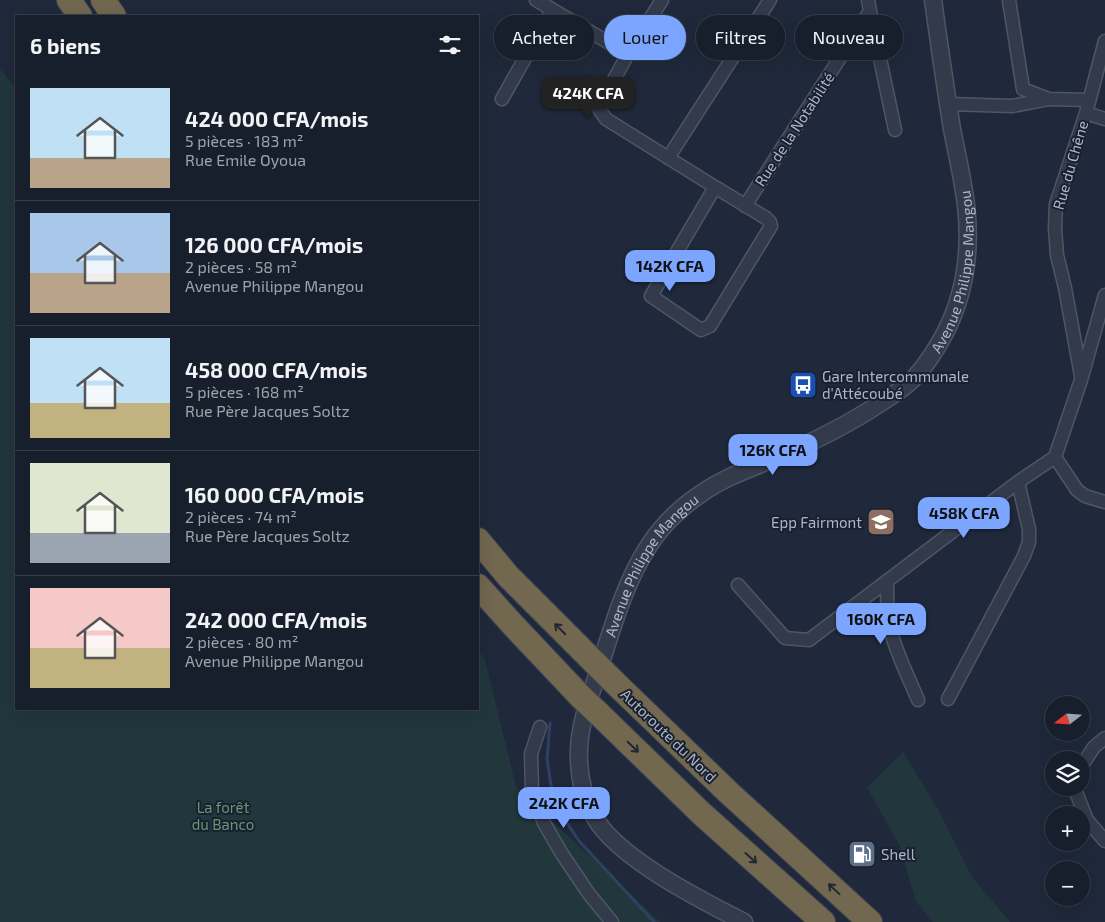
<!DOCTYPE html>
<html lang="fr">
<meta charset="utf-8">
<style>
:root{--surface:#171f2c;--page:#202734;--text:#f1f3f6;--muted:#9ea2a9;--line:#363d48;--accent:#7ba5ff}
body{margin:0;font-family:"Exo 2",sans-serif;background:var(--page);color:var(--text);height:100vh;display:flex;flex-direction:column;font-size:19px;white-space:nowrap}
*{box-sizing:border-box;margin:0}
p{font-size:16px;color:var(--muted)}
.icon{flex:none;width:28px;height:28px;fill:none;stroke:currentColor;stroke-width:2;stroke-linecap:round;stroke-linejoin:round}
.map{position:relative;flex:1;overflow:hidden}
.drawer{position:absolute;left:15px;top:15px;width:464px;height:695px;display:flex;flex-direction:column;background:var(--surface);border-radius:0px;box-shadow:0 5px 20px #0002,0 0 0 1px var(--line)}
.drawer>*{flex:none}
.hud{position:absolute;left:494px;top:15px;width:475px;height:45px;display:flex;gap:10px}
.needle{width:32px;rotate:253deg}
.fabs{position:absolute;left:1045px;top:696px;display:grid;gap:10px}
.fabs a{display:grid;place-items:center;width:45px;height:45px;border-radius:50%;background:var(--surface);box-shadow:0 5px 20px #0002,0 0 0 1px var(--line);font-size:25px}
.price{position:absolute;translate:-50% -42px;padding:0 11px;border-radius:10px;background:var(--accent);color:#111;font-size:16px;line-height:32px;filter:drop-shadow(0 1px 2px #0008)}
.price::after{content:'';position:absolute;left:50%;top:30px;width:15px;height:11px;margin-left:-8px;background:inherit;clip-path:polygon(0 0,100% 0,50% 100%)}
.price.current{background:#222;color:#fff}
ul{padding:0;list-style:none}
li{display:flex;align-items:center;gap:15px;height:125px;padding:0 15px}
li+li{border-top:1px solid var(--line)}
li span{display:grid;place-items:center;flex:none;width:140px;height:100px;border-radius:0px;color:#555}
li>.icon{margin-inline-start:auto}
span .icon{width:60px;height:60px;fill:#fffc;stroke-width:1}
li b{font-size:21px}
h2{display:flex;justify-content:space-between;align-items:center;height:60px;padding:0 15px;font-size:21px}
.tag{padding:0 18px;border-radius:22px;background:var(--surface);box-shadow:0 5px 20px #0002,0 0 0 1px var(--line);font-size:18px;line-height:45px}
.tag.current{background:var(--accent);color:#111}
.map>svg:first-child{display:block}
</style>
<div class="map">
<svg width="1105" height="922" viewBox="0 0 1105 922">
<rect width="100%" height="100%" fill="#1f293b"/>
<!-- green -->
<path fill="#21373c" d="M0,69L16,88V709H478V650L485,659L516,787L660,922H0Z
M903,752L938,809L972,877L1010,922H933L916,902L899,844L867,788Z"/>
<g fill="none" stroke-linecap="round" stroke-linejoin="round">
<!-- stream -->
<path stroke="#2f4162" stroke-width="3" d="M550,723L547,759L551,785L560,812L579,841L654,922"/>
<defs>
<path id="minor" d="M536,0L628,54
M662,0L628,54L601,103L599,109L606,119L715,187
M1009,0L1023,89L1049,99
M870,11L895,130
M502,99L552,10
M948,104L1012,106L1049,99L1089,100
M1086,113L1105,119
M668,158L770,0
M715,187L766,218L770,222L771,226L710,326L701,330L651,296Z
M745,206L870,11L868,0
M1081,376L1065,288L1057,255L1055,228L1056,204L1086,113L1105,41
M1055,457L1077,490L1085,496L1105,502
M887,581C887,599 887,617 892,635C898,657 909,678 918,700
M738,585L785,638L809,640L1018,482L1055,457L1081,380L1105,295
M948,699L1024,556L1029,542V529L1018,482
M540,727L531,754L532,790L544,823L562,854L589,894L612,922
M1081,767L1094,747L1105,738
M1076,788V792L1087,820L1105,841"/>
<g id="tertiary">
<path id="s1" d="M744,922C701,900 619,859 595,818C583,797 578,773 579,749C580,721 591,695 599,669C612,629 625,582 648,547C661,526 681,507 702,493C722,479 744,471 766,462C807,445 845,427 882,402C893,395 906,387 915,377C927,364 937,348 945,333C965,294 971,249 966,205C963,180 957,155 952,129C945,86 939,43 933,0"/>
</g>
<path id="motorway" d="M69,0L80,16
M103,0L114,16
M478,540L508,576L595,663
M478,586L513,625L581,697
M614,682L728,792L870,922
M598,713L702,814L823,922"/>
</defs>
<!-- minor casing -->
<use href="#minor" stroke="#4e5666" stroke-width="15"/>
<!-- tertiary casing -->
<use href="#tertiary" stroke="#4e5666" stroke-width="19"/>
<!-- motorway casing -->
<use href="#motorway" stroke="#3b4353" stroke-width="26"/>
<!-- minor -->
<use href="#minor" stroke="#333b4b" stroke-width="12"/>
<!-- tertiary -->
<use href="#tertiary" stroke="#333b4b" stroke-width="16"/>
<!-- motorway -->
<use href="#motorway" stroke="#72674f" stroke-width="24"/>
<defs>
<path id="motorway-bridge" d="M595,663L614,682
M581,697L598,713"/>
</defs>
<!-- motorway-bridge casing -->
<use href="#motorway-bridge" stroke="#3b4353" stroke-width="26" stroke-linecap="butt"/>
<!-- motorway-bridge -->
<use href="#motorway-bridge" stroke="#72674f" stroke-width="24"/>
</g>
<!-- one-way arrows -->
<defs><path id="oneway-shaft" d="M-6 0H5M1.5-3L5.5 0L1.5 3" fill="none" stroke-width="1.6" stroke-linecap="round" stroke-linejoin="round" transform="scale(1.25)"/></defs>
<g stroke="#222833">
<use href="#oneway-shaft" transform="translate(560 629) rotate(-135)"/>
<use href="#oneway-shaft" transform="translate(633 747) rotate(44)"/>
<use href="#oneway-shaft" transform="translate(751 858) rotate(42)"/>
<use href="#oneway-shaft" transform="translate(834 889) rotate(-137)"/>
</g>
<!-- icons -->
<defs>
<symbol id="bus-square" viewBox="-11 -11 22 22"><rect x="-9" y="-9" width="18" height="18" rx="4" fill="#1a4fb4" stroke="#192130"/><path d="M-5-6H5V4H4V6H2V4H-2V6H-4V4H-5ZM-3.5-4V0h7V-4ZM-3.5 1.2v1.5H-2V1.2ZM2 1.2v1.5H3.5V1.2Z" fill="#fff"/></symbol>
<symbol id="school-square" viewBox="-11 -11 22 22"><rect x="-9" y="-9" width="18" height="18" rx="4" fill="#8d6e63" stroke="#192130"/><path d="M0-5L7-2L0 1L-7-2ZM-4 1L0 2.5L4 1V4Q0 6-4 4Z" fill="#fff"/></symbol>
<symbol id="fuel-square" viewBox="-11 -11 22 22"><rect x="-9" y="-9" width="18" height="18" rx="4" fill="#5c6f8a" stroke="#192130"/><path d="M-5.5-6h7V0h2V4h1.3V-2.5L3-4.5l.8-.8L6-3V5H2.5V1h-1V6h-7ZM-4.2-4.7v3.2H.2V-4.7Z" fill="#fff"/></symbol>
</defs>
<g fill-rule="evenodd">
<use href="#bus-square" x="787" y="369" width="32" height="32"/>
<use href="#school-square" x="865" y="506" width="32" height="32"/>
<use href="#fuel-square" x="846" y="838" width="32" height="32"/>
</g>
<g text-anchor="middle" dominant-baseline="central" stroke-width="4" stroke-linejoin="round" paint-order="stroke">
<!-- street labels -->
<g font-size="15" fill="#aeb6c7" stroke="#192130">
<text transform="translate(794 129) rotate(-57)">Rue de la Notabilité</text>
<text transform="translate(1070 165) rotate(-74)">Rue du Chêne</text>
<text stroke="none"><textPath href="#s1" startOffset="906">Avenue Philippe Mangou</textPath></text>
<text stroke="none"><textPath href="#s1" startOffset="456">Avenue Philippe Mangou</textPath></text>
<text transform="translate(669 735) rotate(44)">Autoroute du Nord</text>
</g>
<!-- poi labels -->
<g font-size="15" fill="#aeb6c7" stroke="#192130" text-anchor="start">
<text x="822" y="376">Gare Intercommunale<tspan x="822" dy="17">d'Attécoubé</tspan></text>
<text x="862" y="522" text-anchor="end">Epp Fairmont</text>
<text x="881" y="854">Shell</text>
</g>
<!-- park labels -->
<g font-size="15" fill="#639a73" stroke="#192130">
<text x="223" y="807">La forêt<tspan x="223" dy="17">du Banco</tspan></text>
</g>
</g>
</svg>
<div class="fabs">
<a><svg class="needle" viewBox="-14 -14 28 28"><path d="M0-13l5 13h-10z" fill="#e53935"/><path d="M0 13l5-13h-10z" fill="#9ea2a9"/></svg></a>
<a><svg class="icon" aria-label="layers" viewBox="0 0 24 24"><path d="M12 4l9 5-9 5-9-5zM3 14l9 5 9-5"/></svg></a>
<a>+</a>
<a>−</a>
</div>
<b class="price current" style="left:588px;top:119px">424K CFA</b>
<b class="price" style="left:670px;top:292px">142K CFA</b>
<b class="price" style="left:773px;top:476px">126K CFA</b>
<b class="price" style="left:964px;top:539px">458K CFA</b>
<b class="price" style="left:881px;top:645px">160K CFA</b>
<b class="price" style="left:564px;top:829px">242K CFA</b>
<div class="hud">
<a class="tag">Acheter</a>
<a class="tag current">Louer</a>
<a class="tag">Filtres</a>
<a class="tag">Nouveau</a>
</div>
<section class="drawer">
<h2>6 biens<svg class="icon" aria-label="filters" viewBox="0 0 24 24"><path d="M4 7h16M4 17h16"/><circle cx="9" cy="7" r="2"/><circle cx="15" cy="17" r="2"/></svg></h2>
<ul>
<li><span style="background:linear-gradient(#bfe0f5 70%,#b9a48a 0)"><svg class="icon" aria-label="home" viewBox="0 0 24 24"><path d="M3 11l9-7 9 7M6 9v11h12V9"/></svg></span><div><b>424 000 CFA/mois</b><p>5 pièces · 183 m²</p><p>Rue Emile Oyoua</p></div></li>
<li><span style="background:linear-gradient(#a9c7e8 60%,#b9a48a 0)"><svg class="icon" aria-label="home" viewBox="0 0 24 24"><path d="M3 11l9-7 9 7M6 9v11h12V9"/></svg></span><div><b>126 000 CFA/mois</b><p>2 pièces · 58 m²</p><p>Avenue Philippe Mangou</p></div></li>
<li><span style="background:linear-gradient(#bfe0f5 65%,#c2b280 0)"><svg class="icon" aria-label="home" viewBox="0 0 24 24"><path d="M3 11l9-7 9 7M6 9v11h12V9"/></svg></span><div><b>458 000 CFA/mois</b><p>5 pièces · 168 m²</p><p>Rue Père Jacques Soltz</p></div></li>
<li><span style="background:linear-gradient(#dfe7d0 70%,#9aa5b1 0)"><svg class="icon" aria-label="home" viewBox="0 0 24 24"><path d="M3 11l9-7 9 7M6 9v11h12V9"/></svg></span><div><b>160 000 CFA/mois</b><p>2 pièces · 74 m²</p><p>Rue Père Jacques Soltz</p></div></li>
<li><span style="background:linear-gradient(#f6c9c9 60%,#c2b280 0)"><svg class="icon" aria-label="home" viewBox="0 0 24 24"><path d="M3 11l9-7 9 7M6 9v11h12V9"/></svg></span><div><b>242 000 CFA/mois</b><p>2 pièces · 80 m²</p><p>Avenue Philippe Mangou</p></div></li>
</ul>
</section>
</div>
